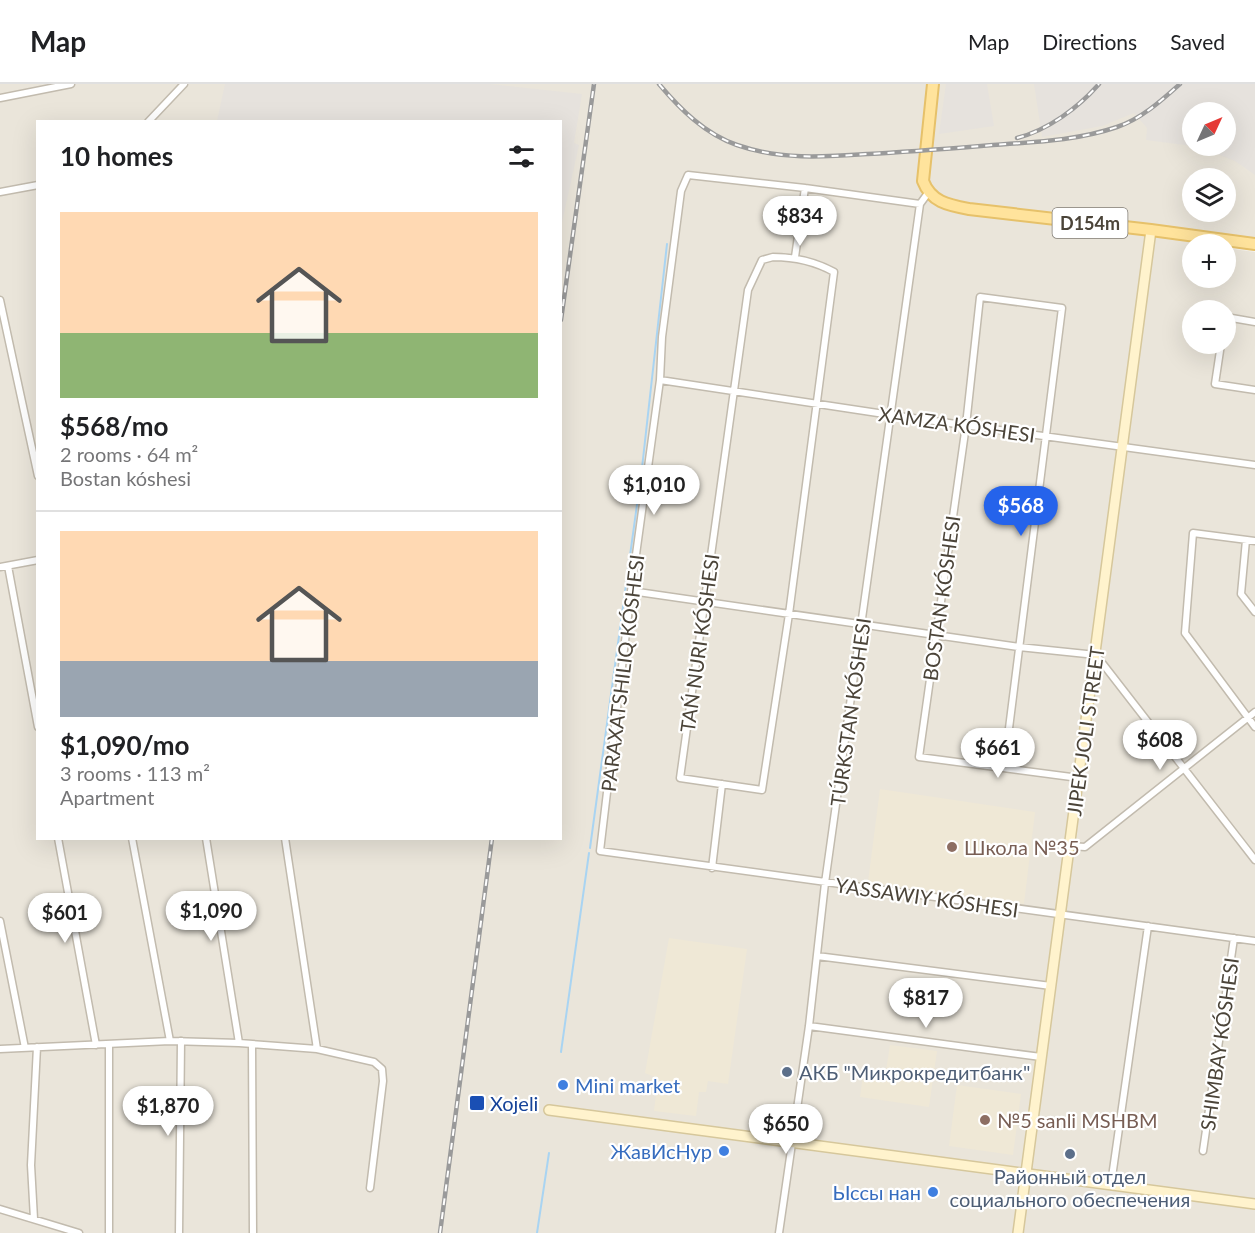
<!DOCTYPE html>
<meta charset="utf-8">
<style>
:root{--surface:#fff;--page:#f2f2f2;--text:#202124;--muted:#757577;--line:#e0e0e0;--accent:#2563eb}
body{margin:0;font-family:Lato,sans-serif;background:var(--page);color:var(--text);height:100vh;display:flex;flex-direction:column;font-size:22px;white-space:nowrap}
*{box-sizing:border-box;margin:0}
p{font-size:20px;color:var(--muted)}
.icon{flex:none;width:33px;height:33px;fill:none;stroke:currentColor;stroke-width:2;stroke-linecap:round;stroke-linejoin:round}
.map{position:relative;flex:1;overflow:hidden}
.sheet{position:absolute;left:36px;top:36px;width:526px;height:720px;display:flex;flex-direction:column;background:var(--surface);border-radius:0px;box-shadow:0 6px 24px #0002}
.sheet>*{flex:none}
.needle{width:39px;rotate:46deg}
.controls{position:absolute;left:1182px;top:18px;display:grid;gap:12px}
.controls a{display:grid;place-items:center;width:54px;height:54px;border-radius:50%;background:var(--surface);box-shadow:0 6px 24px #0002;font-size:30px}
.price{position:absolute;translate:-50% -51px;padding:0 14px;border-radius:21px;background:#fff;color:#222;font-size:20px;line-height:39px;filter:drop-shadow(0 2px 3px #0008)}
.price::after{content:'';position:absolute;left:50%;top:36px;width:18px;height:14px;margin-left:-9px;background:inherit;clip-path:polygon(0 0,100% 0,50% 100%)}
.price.current{background:var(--accent);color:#fff}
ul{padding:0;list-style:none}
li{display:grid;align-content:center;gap:12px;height:318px;padding:0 24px}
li+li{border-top:2px solid var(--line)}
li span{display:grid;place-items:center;height:186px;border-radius:0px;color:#555}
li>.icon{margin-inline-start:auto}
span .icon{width:108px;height:108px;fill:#fffc;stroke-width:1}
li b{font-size:26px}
h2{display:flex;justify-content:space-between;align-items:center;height:72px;padding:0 24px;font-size:26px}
header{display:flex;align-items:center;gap:36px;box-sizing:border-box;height:84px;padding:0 30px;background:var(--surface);border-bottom:2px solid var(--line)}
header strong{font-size:28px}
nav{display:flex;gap:33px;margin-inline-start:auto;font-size:21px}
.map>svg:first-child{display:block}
</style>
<header>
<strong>Map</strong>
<nav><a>Map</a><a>Directions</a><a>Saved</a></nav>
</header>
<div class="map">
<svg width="1255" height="1149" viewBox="0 0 1255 1149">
<rect width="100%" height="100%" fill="#f6f3ec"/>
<!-- residential -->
<path fill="#eae5da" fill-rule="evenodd" d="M0,0H1255V153L1150,152L1203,160H1192V194H1226V164L1255,168V1149H0ZM1192,28H1226V62H1192ZM38,38H561V754H38ZM1192,94H1226V128H1192ZM1192,226H1226V260H1192Z"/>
<!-- industrial -->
<path fill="#e6e2dd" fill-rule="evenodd" d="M225,0H490L582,10L574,59L579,61L561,143V38L217,37Z
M946,0H987L994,42L939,50Z
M1034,0H1255V91L1235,77L1200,63L1146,56L1147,44L1134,29L1102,42L1042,53ZM1192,28H1226V62H1192Z"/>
<!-- education -->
<path fill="#efe8d6" d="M880,705L1035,728L1024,820L868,798Z
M669,854L747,865L728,1000L708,997L706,1008H699L696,1032L654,1027L658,994L645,989Z
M890,961L937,967L929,1023L860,1013L864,984L886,987Z
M957,1001L1021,1010L1013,1071L949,1062Z"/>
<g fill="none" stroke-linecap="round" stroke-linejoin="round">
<!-- stream -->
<path stroke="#a9d4f2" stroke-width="2" d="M590,764L642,384L667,160
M561,968L589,769
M537,1149L549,1069"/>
<defs>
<path id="street" d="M0,14L71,0
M148,38L184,0
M0,108L38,101
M920,120L805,104L688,91L681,107L662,253L660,296L631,507L600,767L1255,857
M773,173C795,173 814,177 834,188L789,530L762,706L680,694L748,206L762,176Z
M795,173L805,104
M0,216L38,392
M1226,233L1255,238
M1221,260L1215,300L1255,306
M660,296L891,331L1255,381
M1246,456L1241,510L1255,528
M1255,457L1193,449L1185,549L1255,643
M8,482L38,643
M0,483L38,476
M631,507L1019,563L1096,571L1255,776
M1004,684L1062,224L980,213L966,341L919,673L1079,694
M58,754L96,961
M132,754L170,957
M206,754L239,959
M285,754L317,965
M1070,762L1085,763L1255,628
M712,784L722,700
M0,837L25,964
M817,872L1051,902
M809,942L1041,973
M252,960L253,1149
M0,965L170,957L239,959L317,965L374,978L382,985L383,997L370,1104
M1203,1067L1234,854
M1111,1100L1148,842
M0,1125L79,1149
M34,1135L31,1081L37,963
M109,1149V961
M179,1149L181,957
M779,1149L809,942L825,799L920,120L928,109"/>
<path id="secondary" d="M549,1026L1255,1120
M1018,1149L1151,146"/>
<path id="primary" d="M933,0L923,97C931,118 948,121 969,125L1151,146L1255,160"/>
</defs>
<!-- street casing -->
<use href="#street" stroke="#c2bbae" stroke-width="9"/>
<!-- secondary casing -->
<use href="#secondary" stroke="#d6c79b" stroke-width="12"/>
<!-- primary casing -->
<use href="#primary" stroke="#e6c16a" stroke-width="14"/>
<!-- street -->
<use href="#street" stroke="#fff" stroke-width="6"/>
<!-- secondary -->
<use href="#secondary" stroke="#fff3cd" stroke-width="9"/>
<!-- primary -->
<use href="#primary" stroke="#ffe39c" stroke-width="10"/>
<defs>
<path id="rail" d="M659,0C680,25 705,50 737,61C780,76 823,73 868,70C906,68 944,65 981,62C1027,58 1073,58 1117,43C1141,35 1161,17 1180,0
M1017,54C1048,46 1078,24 1099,0
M561,236L594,0
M440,1149L492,754"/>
</defs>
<!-- rail casing -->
<use href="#rail" stroke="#9a9a9a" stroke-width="4.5"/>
<!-- rail -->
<use href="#rail" stroke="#fff" stroke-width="2" stroke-dasharray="7" stroke-linecap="butt"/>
</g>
<!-- markers -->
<g fill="#8d6e63" stroke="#fff" stroke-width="2">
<circle cx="952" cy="763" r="6"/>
<circle cx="985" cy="1036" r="6"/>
</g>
<g fill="#5c6f8a" stroke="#fff" stroke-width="2">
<circle cx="787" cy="988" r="6"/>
<circle cx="1070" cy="1070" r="6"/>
</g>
<g fill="#3f7fe0" stroke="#fff" stroke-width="2">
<circle cx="563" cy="1001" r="6"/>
<circle cx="724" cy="1067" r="6"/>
<circle cx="933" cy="1108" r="6"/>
</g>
<rect fill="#1a4fb4" stroke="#fff" stroke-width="2" x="469" y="1011" width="16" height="16" rx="3"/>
<g text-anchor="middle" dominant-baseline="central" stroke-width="4.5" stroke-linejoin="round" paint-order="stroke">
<!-- shield labels -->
<rect fill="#fff" stroke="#817c74" stroke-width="1.5" x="1052.5" y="124" width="75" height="30" rx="4.5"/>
<g font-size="18" font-weight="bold" fill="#4b4439">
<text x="1090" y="139">D154m</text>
</g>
<!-- street labels -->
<g font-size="20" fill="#4b4439" stroke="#fff">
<text transform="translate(957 340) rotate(8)">XAMZA KÓSHESI</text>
<text transform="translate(941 514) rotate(-82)">BOSTAN KÓSHESI</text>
<text transform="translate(699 559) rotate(-82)">TAŃ NURI KÓSHESI</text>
<text transform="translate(622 589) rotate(-83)">PARAXATSHILIQ KÓSHESI</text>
<text transform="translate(850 628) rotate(-82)">TÚRKSTAN KÓSHESI</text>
<text transform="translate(1085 647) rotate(-82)">JIPEK JOLI STREET</text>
<text transform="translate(927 813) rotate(8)">YASSAWIY KÓSHESI</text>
<text transform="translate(1219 960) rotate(-82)">SHIMBAY KÓSHESI</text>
</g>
<!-- education labels -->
<g font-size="20" fill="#785e54" stroke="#fff" text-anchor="start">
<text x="964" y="763">Школа №35</text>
<text x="997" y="1036">№5 sanli MSHBM</text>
</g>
<!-- service labels -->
<g font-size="20" fill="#4e5e75" stroke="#fff" text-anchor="start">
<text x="799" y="988">АКБ "Микрокредитбанк"</text>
<text x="1070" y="1092" text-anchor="middle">Районный отдел<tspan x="1070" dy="23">социального обеспечения</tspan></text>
</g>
<!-- shop labels -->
<g font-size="20" fill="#366cbe" stroke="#fff" text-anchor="end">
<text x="575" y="1001" text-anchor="start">Mini market</text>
<text x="712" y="1067">ЖавИсНур</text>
<text x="921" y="1108">Ыссы нан</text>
</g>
<!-- transit labels -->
<g font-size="20" fill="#164399" stroke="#fff" text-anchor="start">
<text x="490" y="1019">Xojeli</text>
</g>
</g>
</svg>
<div class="controls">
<a><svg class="needle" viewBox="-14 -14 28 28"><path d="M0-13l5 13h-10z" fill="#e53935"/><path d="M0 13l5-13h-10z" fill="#757577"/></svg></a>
<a><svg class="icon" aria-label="layers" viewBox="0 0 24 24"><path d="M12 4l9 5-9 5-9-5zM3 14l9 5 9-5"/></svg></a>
<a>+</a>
<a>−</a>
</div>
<b class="price" style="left:800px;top:163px">$834</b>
<b class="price" style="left:654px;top:432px">$1,010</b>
<b class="price current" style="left:1021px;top:453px">$568</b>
<b class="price" style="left:1160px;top:687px">$608</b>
<b class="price" style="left:998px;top:695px">$661</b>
<b class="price" style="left:211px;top:858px">$1,090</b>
<b class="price" style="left:65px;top:860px">$601</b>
<b class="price" style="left:926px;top:945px">$817</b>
<b class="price" style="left:168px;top:1053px">$1,870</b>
<b class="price" style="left:786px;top:1071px">$650</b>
<section class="sheet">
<h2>10 homes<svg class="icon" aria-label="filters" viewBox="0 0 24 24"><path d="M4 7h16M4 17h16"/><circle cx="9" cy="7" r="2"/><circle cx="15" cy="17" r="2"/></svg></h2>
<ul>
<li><span style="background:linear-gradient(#ffd9b3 65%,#8fb573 0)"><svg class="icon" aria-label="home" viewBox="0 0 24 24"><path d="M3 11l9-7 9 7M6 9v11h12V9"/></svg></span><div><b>$568/mo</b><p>2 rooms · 64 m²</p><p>Bostan kóshesi</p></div></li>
<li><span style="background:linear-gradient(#ffd9b3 70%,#9aa5b1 0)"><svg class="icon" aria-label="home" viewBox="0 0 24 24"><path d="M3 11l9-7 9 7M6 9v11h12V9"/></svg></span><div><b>$1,090/mo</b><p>3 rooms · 113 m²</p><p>Apartment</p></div></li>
</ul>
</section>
</div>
